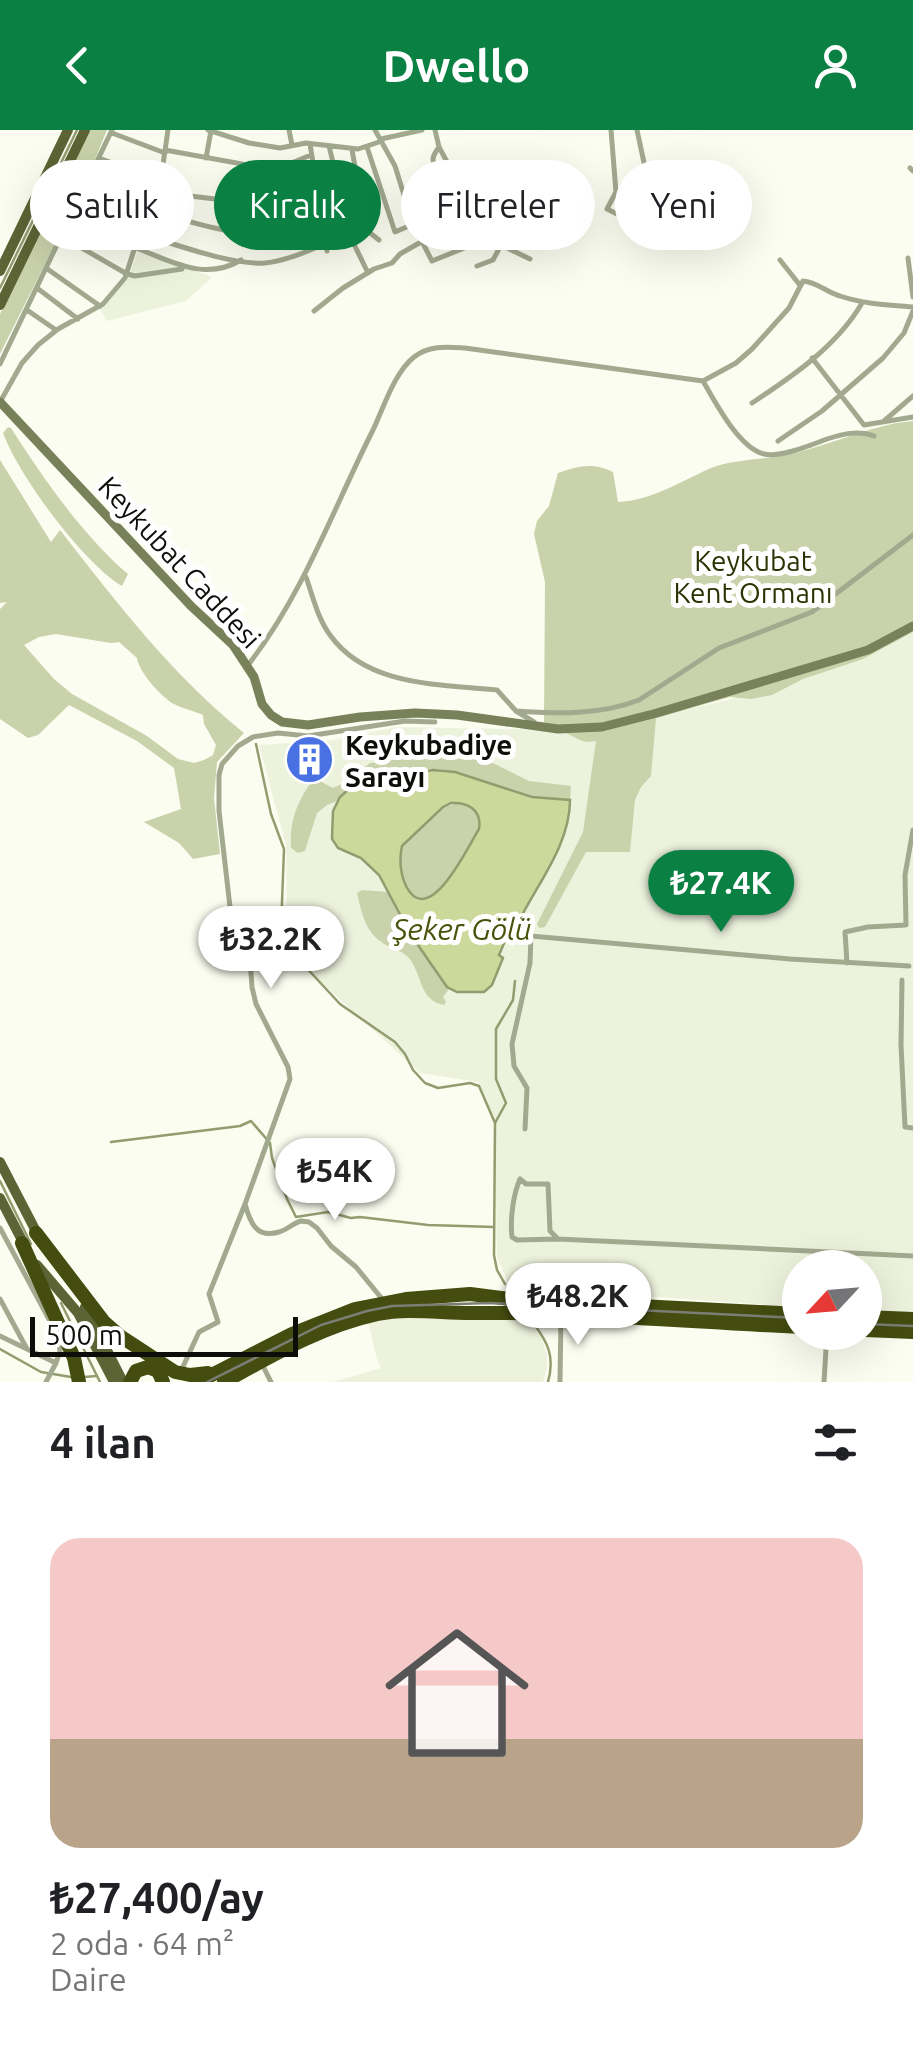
<!DOCTYPE html>
<html lang="tr">
<meta charset="utf-8">
<style>
:root{--surface:#fff;--page:#f2f2f2;--text:#202124;--muted:#757577;--line:#e0e0e0;--accent:#0b8043}
body{margin:0;font-family:Ubuntu,sans-serif;background:var(--page);color:var(--text);height:100vh;display:flex;flex-direction:column;font-size:38px;white-space:nowrap}
*{box-sizing:border-box;margin:0}
p{font-size:32px;color:var(--muted)}
.icon{flex:none;width:55px;height:55px;fill:none;stroke:currentColor;stroke-width:2;stroke-linecap:round;stroke-linejoin:round}
.map{position:relative;height:1252px;overflow:hidden}
.panel{display:flex;flex-direction:column;background:var(--surface);flex:1}
.panel>*{flex:none}
.banner{position:absolute;left:30px;top:30px;width:855px;height:90px;display:flex;gap:20px}
.needle{width:65px;rotate:244deg}
.controls{position:absolute;left:782px;top:1120px;display:grid;gap:20px}
.controls a{display:grid;place-items:center;width:100px;height:100px;border-radius:50%;background:var(--surface);box-shadow:0 10px 40px #0002;font-size:50px}
.scale{position:absolute;left:30px;bottom:25px;width:268px;box-sizing:border-box;padding-left:10px;border:5px solid #0d0e09;border-top:0;font-size:28px;line-height:35px;white-space:nowrap;color:#0d0e09;-webkit-text-stroke:8px #fff;paint-order:stroke}
.price{position:absolute;translate:-50% -85px;padding:0 22px;border-radius:35px;background:#fff;color:#222;font-size:32px;line-height:65px;filter:drop-shadow(0 2px 5px #0008)}
.price::after{content:'';position:absolute;left:50%;top:60px;width:30px;height:22px;margin-left:-15px;background:inherit;clip-path:polygon(0 0,100% 0,50% 100%)}
.price.active{background:var(--accent);color:#fff}
ul{padding:0;list-style:none}
li{display:grid;align-content:center;gap:20px;height:530px;padding:0 50px}
li+li{border-top:2px solid var(--line)}
li span{display:grid;place-items:center;height:310px;border-radius:30px;color:#555}
li>.icon{margin-inline-start:auto}
span .icon{width:180px;height:180px;fill:#fffc;stroke-width:1}
li b{font-size:42px}
h2{display:flex;justify-content:space-between;align-items:center;height:120px;padding:0 50px;font-size:42px}
.pill{padding:0 35px;border-radius:45px;background:var(--surface);box-shadow:0 10px 40px #0002;font-size:35px;line-height:90px}
.pill.active{background:var(--accent);color:#fff}
header{display:flex;justify-content:space-between;align-items:center;height:130px;padding:0 50px;background:var(--accent);color:#fff;font-size:45px;font-weight:700}
.map>svg:first-child{display:block}
</style>
<header><svg class="icon" aria-label="back" viewBox="0 0 24 24"><path d="M15 5l-7 7 7 7"/></svg>Dwello<svg class="icon" aria-label="person" viewBox="0 0 24 24"><circle cx="12" cy="8" r="4"/><path d="M4 21q1-7 8-7t8 7"/></svg></header>
<div class="map">
<svg width="913" height="1252" viewBox="0 0 913 1252">
<rect width="100%" height="100%" fill="#fafdef"/>
<!-- built -->
<path fill="#edf2dd" d="M138,120L212,147L186,171L107,191L100,179L128,149Z
M913,500V1184L865,1181V1138H800V1177L510,1157L497,1127L495,989L478,952L420,943L296,829L287,797L286,715L259,615L332,610L396,597L561,600L606,598L728,570L817,542Z
M438,1184L527,1191L541,1207L547,1224V1237L543,1252H333L381,1238L377,1229L368,1192Z"/>
<!-- green -->
<path fill="#cad2ab" fill-rule="evenodd" d="M90,0H107L84,56L0,224V184Z
M913,291V502L863,529L803,549L772,565L751,569L730,567L656,588L651,646L641,657L635,670L630,722H586L545,797L539,798L537,794L583,702L596,611L586,612L580,610L544,592L545,452L534,404L537,391L549,376L558,343C578,336 593,332 613,342L618,372C651,371 681,351 711,338C730,330 758,330 779,326C824,319 867,295 913,291Z
M8,297L11,298C43,348 83,406 128,444L122,456C83,433 19,346 3,303Z
M0,330L51,412L60,400C116,472 173,546 244,603L217,632L214,668L220,724L193,729L179,713L144,692L181,679L174,638L137,611L69,575L38,605L28,608L0,589V479L7,472L0,473ZM56,504L111,513L119,512L137,528C139,542 159,564 172,573C181,578 194,581 203,585L204,594L216,615L213,625L204,630L194,633L178,629L147,606L72,564L54,549L24,515L39,507Z
M443,617L495,634L529,651L571,656L570,670L532,667L455,642L438,639L409,646L391,655L359,654L349,659L337,671L327,675L317,683L305,721L298,723L291,718C289,690 298,670 314,648L333,658L348,651L370,633L407,628Z
M458,673C472,677 481,683 479,699C468,716 428,801 406,756C400,743 399,730 402,716L443,677Z
M362,760L388,762L418,817L449,859L443,867L446,872L444,875C418,870 423,844 408,827C402,821 395,820 388,816C366,805 362,785 357,763Z"/>
<!-- water -->
<path fill="#cdd99b" stroke="#939c6f" stroke-width="2.5" fill-rule="evenodd" d="M433,640L455,642L532,667L570,670C570,715 537,754 518,793L511,797L499,825L503,828L492,855L484,862H457L447,857L411,805L379,745L361,728L338,718L332,709L333,681L340,667L349,659L363,653L391,654L414,644ZM451,673C468,672 482,680 479,699C468,716 429,801 406,756C400,743 399,730 402,716L443,677Z"/>
<g fill="none" stroke-linecap="round" stroke-linejoin="round">
<!-- stream -->
<path stroke="#939c6f" stroke-width="2.5" d="M0,158L77,0
M256,614L271,684L284,719L281,799L289,819L340,874L395,912L405,924L413,940L425,953L438,958L470,953L479,956L495,993
M111,1012L240,996L251,991L270,1013L272,1028L287,1069L296,1087L328,1082L351,1088L360,1087L428,1095L494,1097
M0,1051L31,1114
M505,1154L497,1140L494,1125L495,993L506,973L496,949V899L513,870L515,851
M61,1173L100,1252
M533,1193C548,1212 555,1227 548,1252
M0,1219L41,1242L71,1247
M85,1247L96,1246"/>
<!-- street -->
<path stroke="#a3a98f" stroke-width="5" d="M208,0L249,13L280,18L306,13L358,19L382,11
M289,0L292,15
M375,0L395,36L413,94L432,131L479,112
M435,0L439,17L453,43L477,110L485,114L501,115L530,129
M611,0L616,62L607,79L617,84L653,81
M112,3L165,23
M381,9L422,0
M310,14L327,121
M329,16L352,110L368,143
M367,17L395,102L464,72
M439,17C434,24 429,31 438,37L445,33
M165,20L270,39L279,38L311,25
M352,20L366,96L369,102L379,110
M99,28L160,51
M206,28L211,1
M910,38L913,41
M90,48L150,75
M646,49C654,46 662,42 671,42C689,44 693,58 713,49
M159,58L190,66L215,69L261,68L293,75L318,72
M616,66C631,72 645,57 646,42L637,0
M79,70L141,101
M406,73L457,53
M148,79C189,92 232,106 275,104C291,103 307,100 323,98
M71,87L135,119
M141,104C175,114 230,135 265,133C286,131 307,122 326,113
M61,106L127,144L135,146L182,139
M136,118C172,131 204,152 241,130
M908,128L913,167
M780,130L799,154
M477,136L493,130L501,115
M46,138L100,176
M37,158L78,189
M27,180L56,200
M314,181L343,158L374,139L392,133L400,124L421,112L470,92
M812,228L864,295L913,287
M0,234L112,0
M703,251L736,233L752,219L789,178L803,151C817,152 826,162 840,166C864,174 888,175 913,177
M0,272L22,233L38,215L58,199L103,174L125,148L145,86L161,48L168,0
M752,273C793,246 837,216 862,173
M884,291L913,266
M778,311L822,281L883,228L904,203L913,181
M306,447C313,467 318,489 330,505C367,557 440,554 497,560L516,581L534,592
M248,535C303,465 333,379 373,300C384,277 394,243 414,227C430,215 447,217 465,218L703,251C715,272 739,318 764,324C780,328 811,315 827,309C842,304 858,300 874,306
M516,581C556,584 601,585 639,570L719,518L812,482L913,405
M847,833L845,802L868,797L906,795L905,745L913,700
M902,850L901,915L905,997L913,998
M525,999L527,958L514,936L512,914L530,833L531,806L790,829L909,836
M245,1074C250,1092 256,1109 279,1102C287,1100 293,1093 301,1091L309,1092L317,1098L331,1116L356,1137L383,1170
M0,1098L51,1193
M558,1109L550,1101L548,1054H526L520,1049C513,1065 510,1089 512,1107L517,1110L558,1109L913,1126
M0,1169L27,1219
M0,1206L56,1233L46,1252
M261,1232L271,1252
M56,1233L60,1221L58,1207
M181,1241L199,1202L218,1192L209,1164L245,1074L290,949L288,937L256,874L252,857L250,828L230,777L219,681V645L222,634L238,616L253,607L278,603L308,606L405,591L435,592
M560,1252L561,1185
M824,1252L827,1202"/>
<!-- secondary -->
<path stroke="#79815a" stroke-width="9" d="M0,272L191,476L233,515L254,547L262,574L271,585L282,592L308,595L360,587L415,583L457,585L558,599L602,597L657,583L868,520L913,496"/>
<!-- primary -->
<path stroke="#5c6435" stroke-width="10" d="M0,141L68,0
M0,175L85,0
M0,1032L40,1109
M0,1068L25,1116
M37,1135L78,1183L114,1252
M85,1177L123,1252"/>
<!-- highway -->
<path stroke="#444c0f" stroke-width="14" d="M36,1103L104,1192L120,1206L175,1242L190,1245L208,1243
M22,1113L74,1228L79,1252
M865,1187L913,1189
M865,1200L913,1202
M130,1252L136,1241L148,1237L158,1241L163,1252
M198,1252L292,1204L355,1179L406,1169L470,1164L518,1170L800,1184
M224,1252C273,1225 322,1196 378,1184C408,1178 439,1183 470,1183C580,1182 690,1192 800,1197"/>
<!-- tram -->
<path stroke="#7c7e75" stroke-width="2.5" d="M865,1194L913,1196
M207,1252L321,1195L367,1181L392,1176L490,1173L800,1188"/>
</g>
<!-- icons -->
<defs>
<symbol id="building-disc" viewBox="-11 -11 22 22"><circle r="9.5" fill="#4a71e4" stroke="#fff"/><path d="M-4-6H4V6H1V3H-1V6H-4ZM-2.5-4.3h1.7v1.8h-1.7ZM.8-4.3h1.7v1.8H.8ZM-2.5-1h1.7V.8h-1.7ZM.8-1h1.7V.8H.8Z" fill="#fff"/></symbol>
</defs>
<g fill-rule="evenodd">
<use href="#building-disc" x="282" y="602" width="55" height="55"/>
</g>
<g text-anchor="middle" dominant-baseline="central" stroke-width="10" stroke-linejoin="round" paint-order="stroke">
<!-- park labels -->
<g font-size="28" fill="#2d3202" stroke="#fff">
<text x="753" y="430">Keykubat<tspan x="753" dy="32">Kent Ormanı</tspan></text>
</g>
<!-- street labels -->
<g font-size="28" fill="#0d0e09" stroke="#fff">
<text transform="translate(180 432) rotate(47)">Keykubat Caddesi</text>
</g>
<!-- poi labels -->
<g font-size="28" font-weight="bold" fill="#0d0e09" stroke="#fff" text-anchor="start">
<text x="345" y="614">Keykubadiye<tspan x="345" dy="32">Sarayı</tspan></text>
</g>
<!-- water labels -->
<g font-size="30" font-style="italic" fill="#4a520c" stroke="#fff">
<text x="462" y="799">Şeker Gölü</text>
</g>
</g>
</svg>
<div class="controls">
<a><svg class="needle" viewBox="-14 -14 28 28"><path d="M0-13l5 13h-10z" fill="#e53935"/><path d="M0 13l5-13h-10z" fill="#757577"/></svg></a>
</div>
<div class="scale">500 m</div>
<b class="price active" style="left:721px;top:805px">₺27.4K</b>
<b class="price" style="left:271px;top:861px">₺32.2K</b>
<b class="price" style="left:335px;top:1093px">₺54K</b>
<b class="price" style="left:578px;top:1218px">₺48.2K</b>
<div class="banner">
<a class="pill">Satılık</a>
<a class="pill active">Kiralık</a>
<a class="pill">Filtreler</a>
<a class="pill">Yeni</a>
</div>
</div>
<section class="panel">
<h2>4 ilan<svg class="icon" aria-label="filters" viewBox="0 0 24 24"><path d="M4 7h16M4 17h16"/><circle cx="9" cy="7" r="2"/><circle cx="15" cy="17" r="2"/></svg></h2>
<ul>
<li><span style="background:linear-gradient(#f6c9c9 65%,#b9a48a 0)"><svg class="icon" aria-label="home" viewBox="0 0 24 24"><path d="M3 11l9-7 9 7M6 9v11h12V9"/></svg></span><div><b>₺27,400/ay</b><p>2 oda · 64 m²</p><p>Daire</p></div></li>
</ul>
</section>
